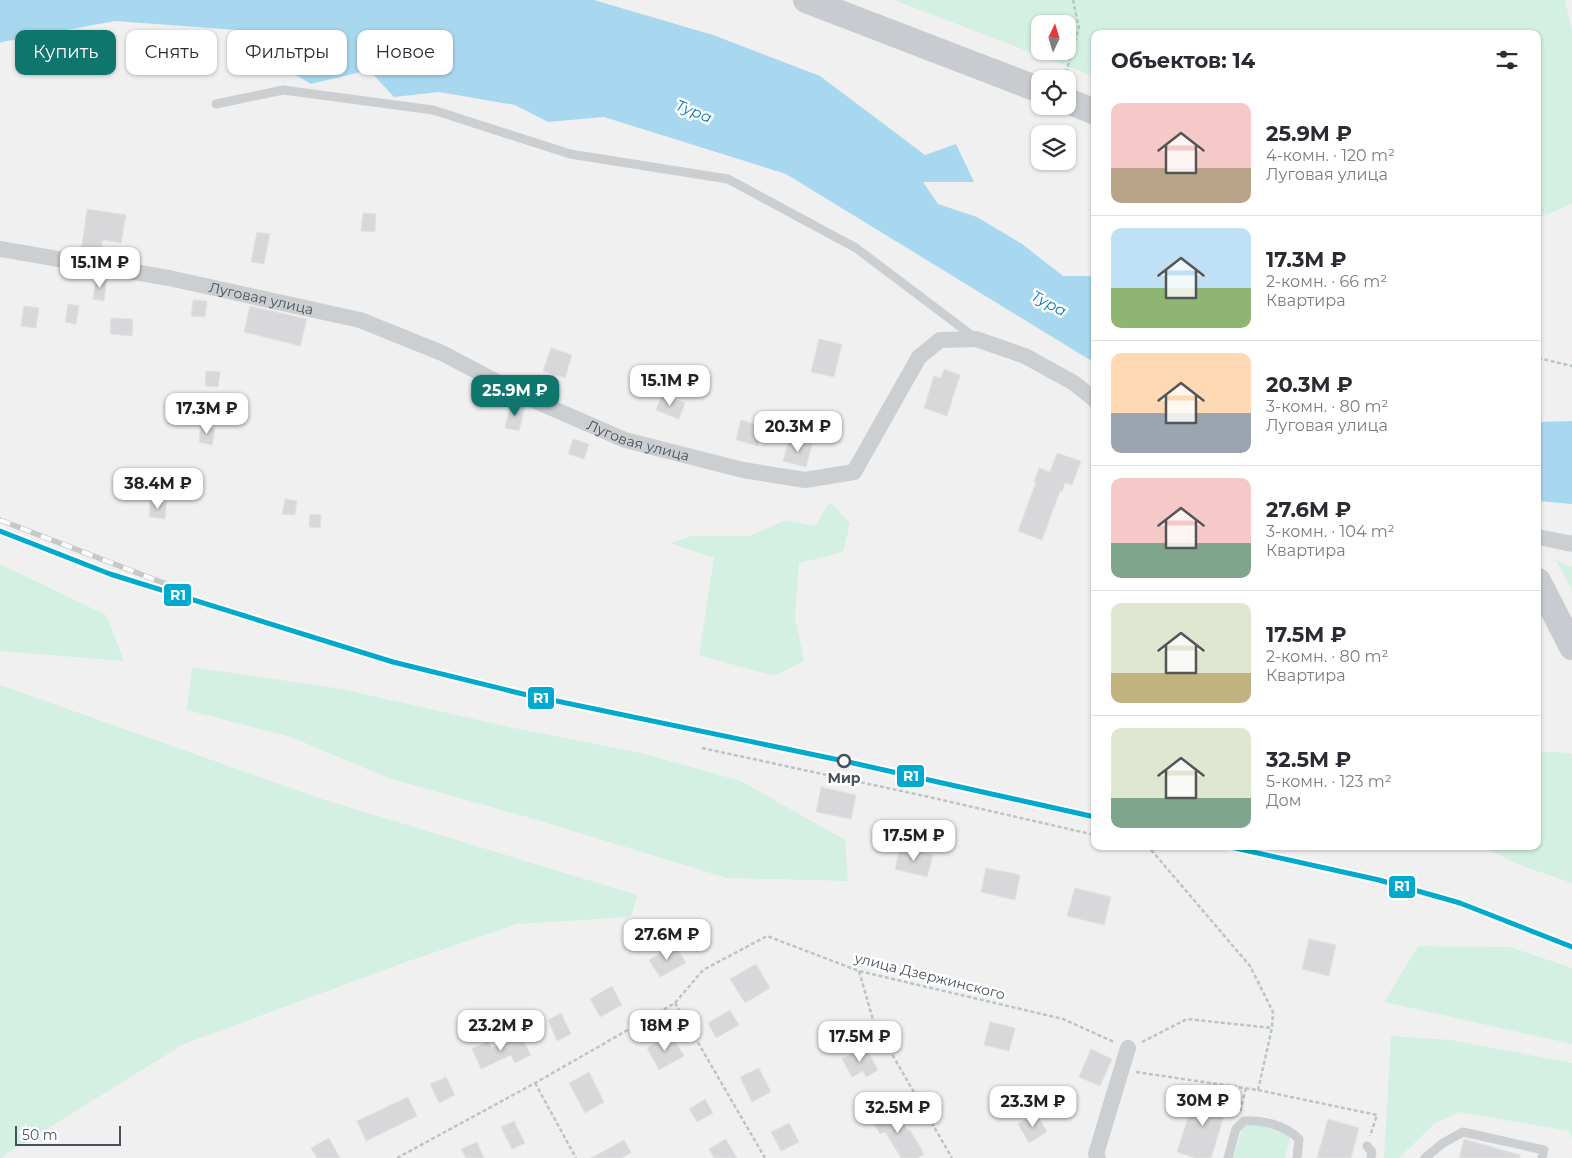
<!DOCTYPE html>
<html lang="ru">
<meta charset="utf-8">
<style>
:root{--surface:#fff;--page:#f7f7f7;--text:#2b2b33;--muted:#7c7c81;--line:#e1e1e2;--accent:#0f766e}
body{margin:0;font-family:Montserrat,sans-serif;background:var(--page);color:var(--text);height:100vh;display:flex;flex-direction:column;font-size:19px;white-space:nowrap}
*{box-sizing:border-box;margin:0}
p{font-size:16px;color:var(--muted)}
.icon{flex:none;width:28px;height:28px;fill:none;stroke:currentColor;stroke-width:2;stroke-linecap:round;stroke-linejoin:round}
.map{position:relative;flex:1;overflow:hidden}
.details{position:absolute;left:1091px;top:30px;width:450px;height:820px;display:flex;flex-direction:column;background:var(--surface);border-radius:10px;box-shadow:0 1px 4px #0004}
.details>*{flex:none}
.guide{position:absolute;left:15px;top:30px;width:475px;height:45px;display:flex;gap:10px}
.needle{width:32px;rotate:4deg}
.controls{position:absolute;left:1031px;top:15px;display:grid;gap:10px}
.controls a{display:grid;place-items:center;width:45px;height:45px;border-radius:10px;background:var(--surface);box-shadow:0 1px 4px #0004;font-size:25px}
.scale{position:absolute;left:15px;bottom:12px;width:106px;box-sizing:border-box;padding-left:5px;border:2px solid #47505d;border-top:0;font-size:14px;line-height:18px;white-space:nowrap;color:#47505d;-webkit-text-stroke:4px #fff;paint-order:stroke}
.price{position:absolute;translate:-50% -42px;padding:0 11px;border-radius:10px;background:#fff;color:#222;font-size:16px;line-height:32px;filter:drop-shadow(0 1px 2px #0008)}
.price::after{content:'';position:absolute;left:50%;top:30px;width:15px;height:11px;margin-left:-8px;background:inherit;clip-path:polygon(0 0,100% 0,50% 100%)}
.price.current{background:var(--accent);color:#fff}
ul{padding:0;list-style:none}
li{display:flex;align-items:center;gap:15px;height:125px;padding:0 20px}
li+li{border-top:1px solid var(--line)}
li span{display:grid;place-items:center;flex:none;width:140px;height:100px;border-radius:10px;color:#555}
li>.icon{margin-inline-start:auto}
span .icon{width:60px;height:60px;fill:#fffc;stroke-width:1}
li b{font-size:21px}
h2{display:flex;justify-content:space-between;align-items:center;height:60px;padding:0 20px;font-size:21px}
.chip{padding:0 18px;border-radius:10px;background:var(--surface);box-shadow:0 1px 4px #0004;font-size:18px;line-height:45px}
.chip.current{background:var(--accent);color:#fff}
.map>svg:first-child{display:block}
</style>
<div class="map">
<svg width="1572" height="1158" viewBox="0 0 1572 1158">
<rect width="100%" height="100%" fill="#f1f0f0"/>
<!-- green -->
<path fill="#d4f0e2" fill-rule="evenodd" d="M894,0H1565L1572,30V204L1538,218V34H1095V77ZM1040,24H1068V51H1040Z
M830,502L850,523L843,552L799,563L795,617L804,661L774,676L699,655L714,558L670,543L692,536H749L786,520L815,526Z
M1556,560L1572,567V590Z
M0,564L106,615L124,661L0,651Z
M192,667L342,689L509,727L641,753L741,781L845,840L848,881L727,878L527,817L388,778L291,737L187,710Z
M0,685L322,799L637,895L631,917L517,924L406,962L184,1044L0,1158Z
M1538,751L1569,753L1572,756V883L1520,865L1480,846H1538Z
M1418,946L1510,947L1572,968V1044L1384,1002Z
M1391,1036L1451,1040L1572,1063V1138L1569,1131L1460,1112L1435,1123L1399,1158H1384Z
M1246,1118L1293,1129L1285,1158H1233Z"/>
<!-- water -->
<path fill="#a8d8ef" d="M0,0H594L713,35L820,76L925,155L956,144L974,182H923L938,204L977,217L1022,244L1063,276H1095V363L786,174L604,117L548,122L515,105L439,92L394,97L369,70L311,84L287,70L300,51L251,31L115,21L2,42L0,43Z
M1572,421V504L1538,501V422Z"/>
<!-- building -->
<path fill="#d8d8db" stroke="#e2e2e3" d="M87,209L126,215L121,243L103,240L100,254L81,251Z
M363,213L376,214L375,232L361,231Z
M257,232L270,234L264,264L251,262Z
M96,277L107,278L104,301L93,299Z
M193,300L207,301L205,317L191,316Z
M68,304L79,306L76,324L65,322Z
M24,306L39,308L36,328L21,326Z
M250,306L307,319L300,346L244,332Z
M111,318L133,319L132,336L110,334Z
M819,339L842,344L834,377L811,372Z
M551,348L572,355L565,378L543,371Z
M944,369L960,375L947,416L924,408L934,376L941,378Z
M206,371L220,372L218,387L205,386Z
M662,394L685,403L679,419L656,410Z
M511,401L525,407L519,431L505,428Z
M741,420L763,427L758,446L736,440Z
M201,426L215,428L212,445L199,442Z
M573,439L589,444L584,459L568,454Z
M789,439L812,444L806,467L783,461Z
M1057,453L1081,461L1072,485L1065,483L1062,492L1060,491L1042,540L1018,531L1036,482H1034L1039,468L1050,472Z
M285,499L297,501L295,515L282,514Z
M150,501L167,502L165,519L149,517Z
M310,514L321,515L320,528L309,527Z
M821,787L856,795L851,819L816,812Z
M900,846L933,855L927,877L895,869Z
M986,868L1020,875L1015,900L981,892Z
M1075,888L1111,897L1104,925L1067,916Z
M1309,939L1336,945L1329,976L1302,969Z
M674,944L686,963L660,977L649,960Z
M756,964L770,988L745,1003L730,979Z
M612,986L622,1005L600,1017L590,999Z
M730,1010L739,1025L716,1038L708,1023Z
M561,1013L571,1034L557,1041L548,1020Z
M990,1022L1015,1028L1009,1051L984,1045Z
M520,1034L531,1055L515,1063L511,1055L481,1069L472,1049L489,1041L492,1048Z
M671,1034L684,1056L659,1070L647,1048Z
M865,1046L878,1070L866,1077L863,1071L852,1077L842,1059Z
M1091,1049L1112,1059L1100,1086L1079,1077Z
M759,1068L771,1092L752,1102L740,1077Z
M589,1072L604,1102L585,1113L569,1083Z
M446,1077L455,1095L439,1103L430,1084Z
M1196,1093L1228,1103L1211,1158H1195L1177,1152Z
M408,1097L417,1116L366,1141L357,1121Z
M705,1099L713,1113L697,1122L689,1109Z
M895,1106L908,1131L910,1130L924,1154L918,1158H901L885,1132L880,1134L871,1118Z
M1036,1113L1047,1132L1029,1143L1018,1124Z
M1328,1119L1359,1128L1351,1158H1317Z
M514,1121L525,1143L512,1149L501,1127Z
M789,1123L799,1142L781,1151L771,1132Z
M329,1138L340,1158H317L311,1148Z
M726,1139L737,1158H714L709,1149Z
M1464,1139L1520,1155V1158H1459Z
M624,1140L631,1153L622,1158H591Z
M477,1142L484,1158H466L461,1149Z"/>
<g fill="none" stroke-linecap="round" stroke-linejoin="round">
<!-- path -->
<path stroke="#b9c6c3" stroke-width="2.5" stroke-dasharray="4 2.5" stroke-linecap="butt" d="M1064,79L1079,28L1073,0
M1538,358L1572,366
M702,748L929,797L1095,835
M1146,846L1153,852L1250,966L1273,1012L1272,1028L1258,1090
M859,971L874,1023L952,1158
M675,1003L765,1158
M1142,1042L1187,1019L1272,1028
M1136,1072L1258,1090L1377,1115L1370,1136
M535,1083L576,1158
M1240,1111L1246,1088
M397,1158L535,1083L675,1003L703,970L767,936L859,971L1063,1019L1114,1042"/>
<!-- lane -->
<path stroke="#cccfd1" stroke-width="9" d="M216,104L283,90L433,110L570,154L728,179L856,248L974,337
M1367,1146L1372,1152L1371,1158
M1228,1158L1236,1129L1244,1121C1263,1120 1285,1125 1299,1139L1297,1158
M1425,1158L1443,1143L1463,1132L1544,1150L1542,1158"/>
<!-- street -->
<g stroke="#cccfd1" stroke-width="16">
<path id="s1" d="M0,249L169,278L360,320L442,353L524,396L625,440L743,470L805,480L854,472L919,357L940,340L976,339L1025,356L1074,383L1095,400"/>
<path d="M1538,537L1572,544"/>
<path d="M1098,1158L1096,1154L1128,1048"/>
</g>
<!-- primary -->
<path stroke="#c8cbcf" stroke-width="26" d="M806,0L1040,90
M1068,101L1095,112
M1538,581L1572,647"/>
<defs>
<path id="rail" d="M0,520L174,587
M110,574L393,662L523,694L844,761L1095,817
M1226,846L1379,880L1460,903L1540,935"/>
</defs>
<!-- rail casing -->
<use href="#rail" stroke="#c6c8ca" stroke-width="5.5"/>
<!-- rail -->
<use href="#rail" stroke="#fff" stroke-width="4" stroke-dasharray="11" stroke-linecap="butt"/>
<defs>
<path id="rail-1" d="M0,531L110,574L393,662L523,694L844,761L1095,817
M1226,846L1379,880L1460,903L1572,947"/>
</defs>
<!-- rail-1 casing -->
<use href="#rail-1" stroke="#fff" stroke-width="9"/>
<!-- rail-1 -->
<use href="#rail-1" stroke="#00a9ce" stroke-width="5"/>
</g>
<!-- markers -->
<circle fill="#fff" stroke="#47505d" stroke-width="2.5" cx="844" cy="761" r="6"/>
<g text-anchor="middle" dominant-baseline="central" stroke-width="5" stroke-linejoin="round" paint-order="stroke">
<!-- street labels -->
<g font-size="14" fill="#47505d" stroke="#fff">
<text stroke="none"><textPath href="#s1" startOffset="266">Луговая улица</textPath></text>
<text stroke="none"><textPath href="#s1" startOffset="671">Луговая улица</textPath></text>
<text transform="translate(930 976) rotate(14)">улица Дзержинского</text>
</g>
<!-- stop labels -->
<g font-size="14" font-weight="bold" fill="#47505d" stroke="#fff">
<text x="844" y="778">Мир</text>
</g>
<!-- water labels -->
<g font-size="15" font-style="italic" fill="#0978ae" stroke="#fff">
<text transform="translate(694 111) rotate(22)">Тура</text>
<text transform="translate(1049 303) rotate(28)">Тура</text>
</g>
</g>
<g stroke="#fff" stroke-width="2">
<rect x="163" y="583" width="29" height="24" rx="5" fill="#00a9ce"/>
<rect x="527" y="686" width="28" height="24" rx="5" fill="#00a9ce"/>
<rect x="896" y="764" width="29" height="24" rx="5" fill="#00a9ce"/>
<rect x="1388" y="875" width="28" height="24" rx="5" fill="#00a9ce"/>
</g>
<g font-size="14" text-anchor="middle" font-weight="bold" fill="#fff">
<text x="178" y="600">R1</text>
<text x="541" y="703">R1</text>
<text x="911" y="781">R1</text>
<text x="1402" y="891">R1</text>
</g>
</svg>
<div class="controls">
<a><svg class="needle" viewBox="-14 -14 28 28"><path d="M0-13l5 13h-10z" fill="#e53935"/><path d="M0 13l5-13h-10z" fill="#7c7c81"/></svg></a>
<a><svg class="icon" aria-label="locate" viewBox="0 0 24 24"><circle cx="12" cy="12" r="6"/><path d="M12 2v4M12 18v4M2 12h4M18 12h4"/></svg></a>
<a><svg class="icon" aria-label="layers" viewBox="0 0 24 24"><path d="M12 4l9 5-9 5-9-5zM3 14l9 5 9-5"/></svg></a>
</div>
<div class="scale">50 m</div>
<b class="price" style="left:100px;top:289px">15.1M ₽</b>
<b class="price" style="left:670px;top:407px">15.1M ₽</b>
<b class="price current" style="left:515px;top:417px">25.9M ₽</b>
<b class="price" style="left:207px;top:435px">17.3M ₽</b>
<b class="price" style="left:798px;top:453px">20.3M ₽</b>
<b class="price" style="left:158px;top:510px">38.4M ₽</b>
<b class="price" style="left:914px;top:862px">17.5M ₽</b>
<b class="price" style="left:667px;top:961px">27.6M ₽</b>
<b class="price" style="left:501px;top:1052px">23.2M ₽</b>
<b class="price" style="left:665px;top:1052px">18M ₽</b>
<b class="price" style="left:860px;top:1063px">17.5M ₽</b>
<b class="price" style="left:1203px;top:1127px">30M ₽</b>
<b class="price" style="left:1033px;top:1128px">23.3M ₽</b>
<b class="price" style="left:898px;top:1134px">32.5M ₽</b>
<div class="guide">
<a class="chip current">Купить</a>
<a class="chip">Снять</a>
<a class="chip">Фильтры</a>
<a class="chip">Новое</a>
</div>
<section class="details">
<h2>Объектов: 14<svg class="icon" aria-label="filters" viewBox="0 0 24 24"><path d="M4 7h16M4 17h16"/><circle cx="9" cy="7" r="2"/><circle cx="15" cy="17" r="2"/></svg></h2>
<ul>
<li><span style="background:linear-gradient(#f6c9c9 65%,#b9a48a 0)"><svg class="icon" aria-label="home" viewBox="0 0 24 24"><path d="M3 11l9-7 9 7M6 9v11h12V9"/></svg></span><div><b>25.9M ₽</b><p>4-комн. · 120 m²</p><p>Луговая улица</p></div></li>
<li><span style="background:linear-gradient(#bfe0f5 60%,#8fb573 0)"><svg class="icon" aria-label="home" viewBox="0 0 24 24"><path d="M3 11l9-7 9 7M6 9v11h12V9"/></svg></span><div><b>17.3M ₽</b><p>2-комн. · 66 m²</p><p>Квартира</p></div></li>
<li><span style="background:linear-gradient(#ffd9b3 60%,#9aa5b1 0)"><svg class="icon" aria-label="home" viewBox="0 0 24 24"><path d="M3 11l9-7 9 7M6 9v11h12V9"/></svg></span><div><b>20.3M ₽</b><p>3-комн. · 80 m²</p><p>Луговая улица</p></div></li>
<li><span style="background:linear-gradient(#f6c9c9 65%,#7fa58c 0)"><svg class="icon" aria-label="home" viewBox="0 0 24 24"><path d="M3 11l9-7 9 7M6 9v11h12V9"/></svg></span><div><b>27.6M ₽</b><p>3-комн. · 104 m²</p><p>Квартира</p></div></li>
<li><span style="background:linear-gradient(#dfe7d0 70%,#c2b280 0)"><svg class="icon" aria-label="home" viewBox="0 0 24 24"><path d="M3 11l9-7 9 7M6 9v11h12V9"/></svg></span><div><b>17.5M ₽</b><p>2-комн. · 80 m²</p><p>Квартира</p></div></li>
<li><span style="background:linear-gradient(#dfe7d0 70%,#7fa58c 0)"><svg class="icon" aria-label="home" viewBox="0 0 24 24"><path d="M3 11l9-7 9 7M6 9v11h12V9"/></svg></span><div><b>32.5M ₽</b><p>5-комн. · 123 m²</p><p>Дом</p></div></li>
</ul>
</section>
</div>
